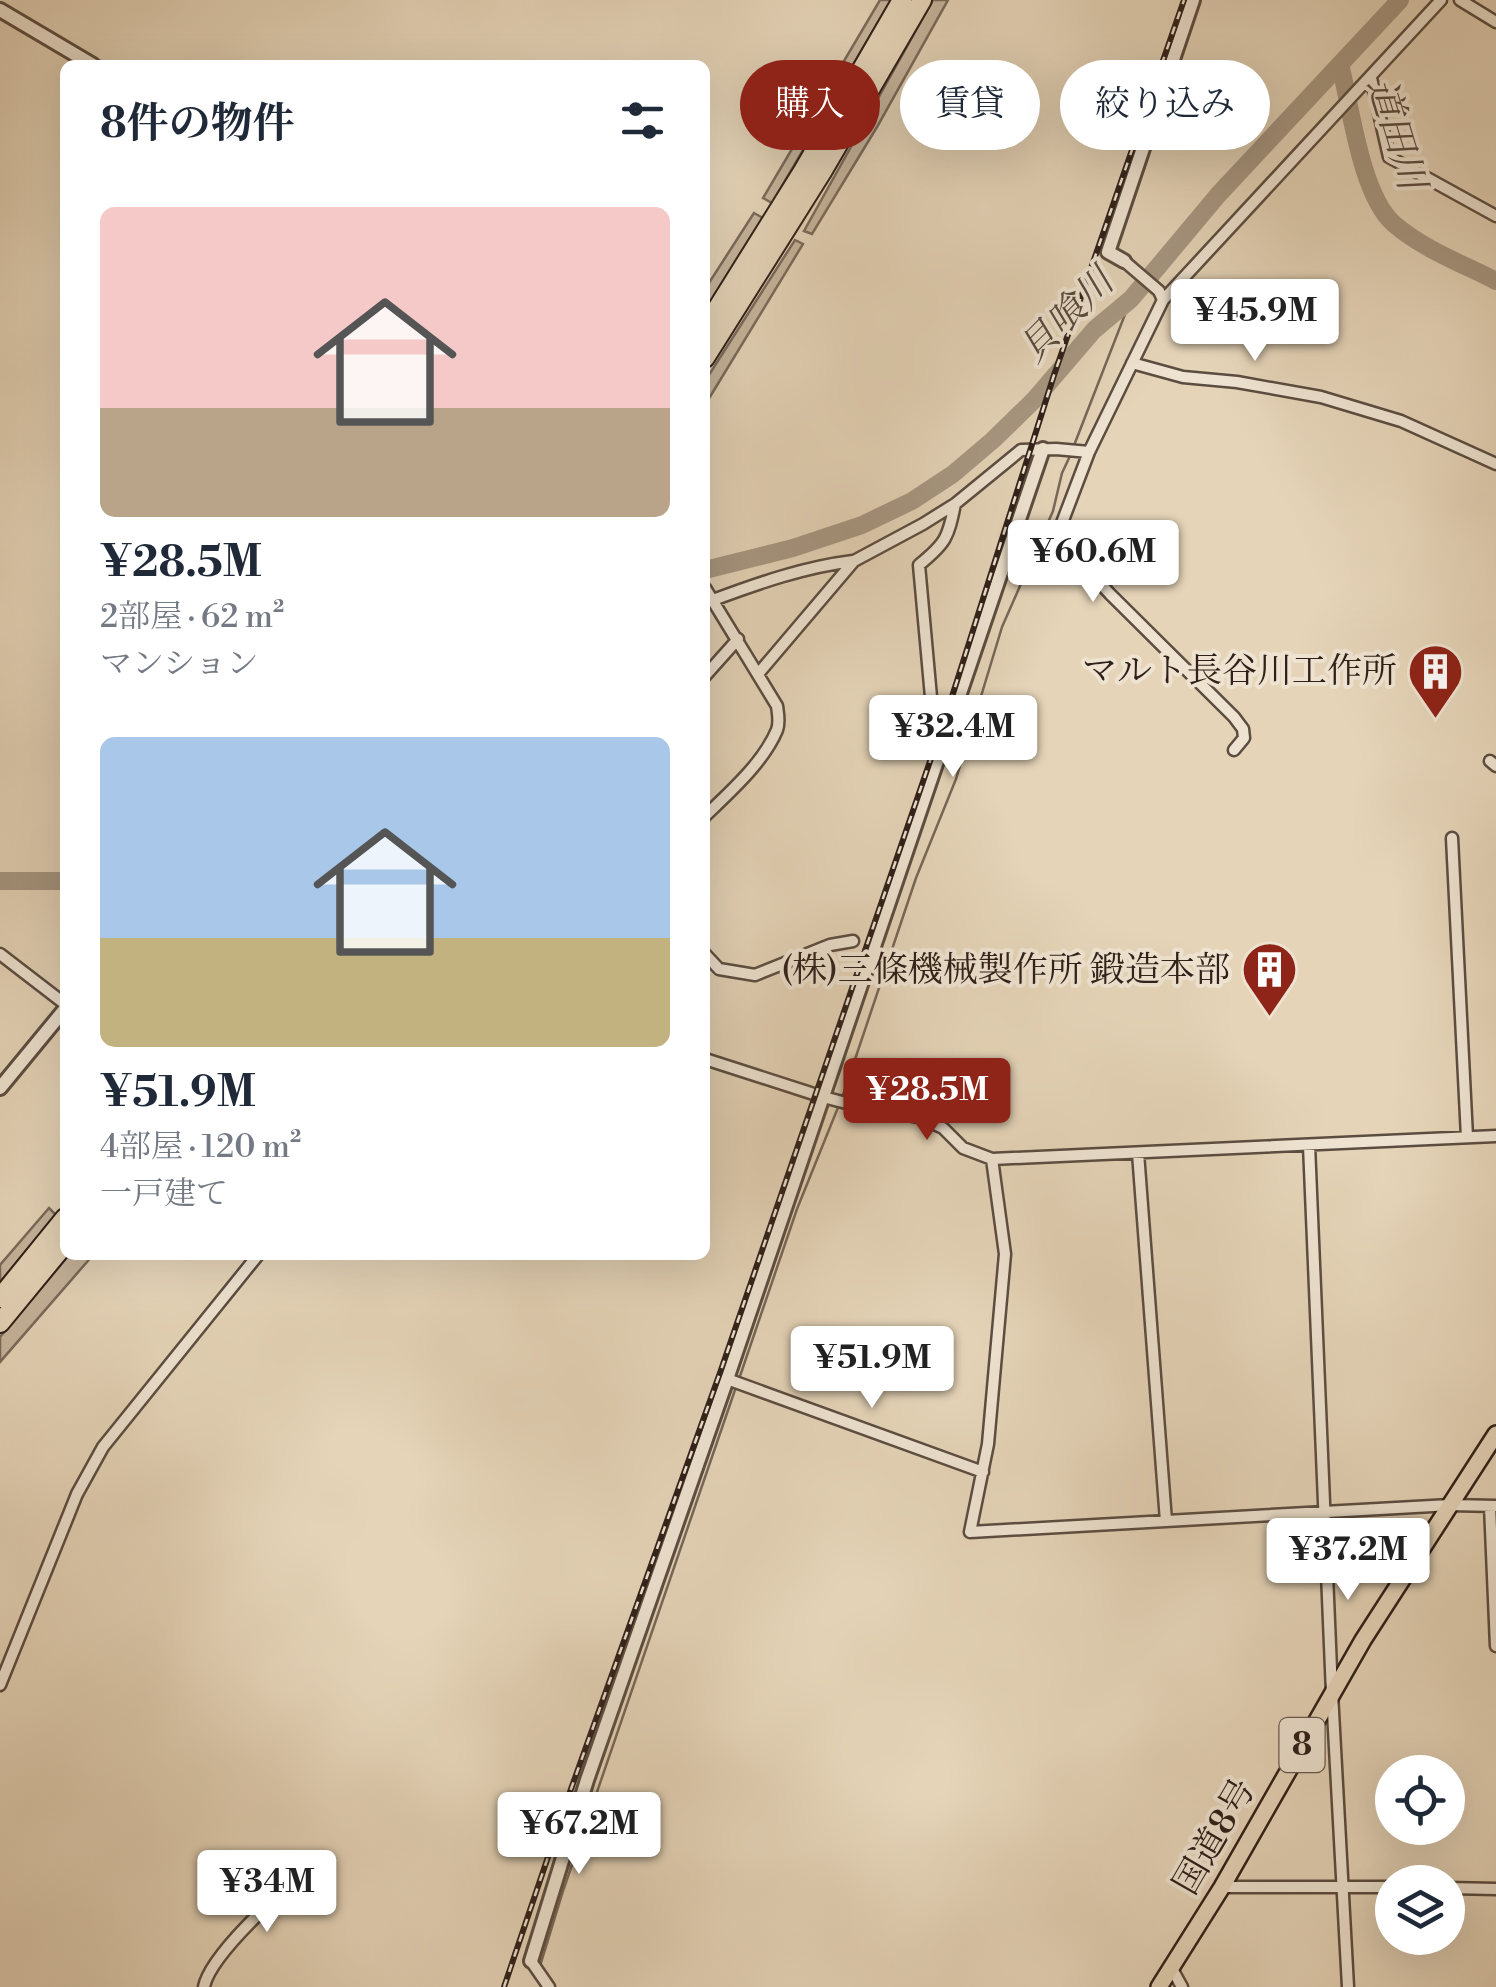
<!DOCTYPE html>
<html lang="ja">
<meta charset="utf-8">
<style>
:root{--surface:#fff;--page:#f2f2f3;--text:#1f2937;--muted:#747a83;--accent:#8f2418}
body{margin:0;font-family:"Libre Bodoni","Noto Serif JP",serif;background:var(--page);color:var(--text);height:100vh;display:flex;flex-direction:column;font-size:38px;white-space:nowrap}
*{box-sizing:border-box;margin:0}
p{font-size:32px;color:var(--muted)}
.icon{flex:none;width:55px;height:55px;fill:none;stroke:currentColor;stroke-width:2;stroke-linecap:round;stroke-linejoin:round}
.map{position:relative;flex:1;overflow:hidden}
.side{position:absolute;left:60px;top:60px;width:650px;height:1200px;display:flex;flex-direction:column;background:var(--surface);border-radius:15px;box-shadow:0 10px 40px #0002}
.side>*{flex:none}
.banner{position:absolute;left:740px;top:60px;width:605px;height:90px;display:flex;gap:20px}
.controls{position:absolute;left:1375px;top:1755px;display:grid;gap:20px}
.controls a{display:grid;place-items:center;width:90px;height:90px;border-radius:50%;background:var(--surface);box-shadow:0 10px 40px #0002;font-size:50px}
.price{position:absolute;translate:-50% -85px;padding:0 22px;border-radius:10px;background:#fff;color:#222;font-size:32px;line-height:65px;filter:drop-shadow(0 2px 5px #0008)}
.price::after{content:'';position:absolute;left:50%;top:60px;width:30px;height:22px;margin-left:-15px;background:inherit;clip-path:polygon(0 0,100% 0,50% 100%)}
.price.active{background:var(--accent);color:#fff}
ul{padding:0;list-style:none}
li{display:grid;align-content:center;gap:20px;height:530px;padding:0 40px}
li span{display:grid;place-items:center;height:310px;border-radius:15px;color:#555}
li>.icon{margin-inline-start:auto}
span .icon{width:180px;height:180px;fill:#fffc;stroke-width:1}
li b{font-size:42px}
h2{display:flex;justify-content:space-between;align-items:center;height:120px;padding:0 40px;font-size:42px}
.pill{padding:0 35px;border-radius:45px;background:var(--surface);box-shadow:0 10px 40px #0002;font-size:35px;line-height:90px}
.pill.active{background:var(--accent);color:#fff}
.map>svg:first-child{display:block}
</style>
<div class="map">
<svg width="1496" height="1987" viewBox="0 0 1496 1987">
<rect width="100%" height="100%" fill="#e5d4b8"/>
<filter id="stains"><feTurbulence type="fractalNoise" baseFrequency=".002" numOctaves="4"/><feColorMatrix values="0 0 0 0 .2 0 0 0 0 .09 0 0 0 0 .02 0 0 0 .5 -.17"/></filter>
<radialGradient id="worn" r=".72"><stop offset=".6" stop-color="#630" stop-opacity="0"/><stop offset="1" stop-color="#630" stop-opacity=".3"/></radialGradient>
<!-- green -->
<path fill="#c6b59d" stroke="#7a6a5b" stroke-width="2.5" d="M880,0H891L772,203L763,198Z
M933,0H948L877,127L812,234L804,231Z
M754,213L763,218L705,311V289Z
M795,240L803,244L705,405V381Z
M49,1208L56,1215L0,1282V1265Z
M69,1255H93L0,1362V1337Z"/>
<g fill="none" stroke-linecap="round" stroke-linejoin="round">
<!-- stream -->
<path stroke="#776758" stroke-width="2.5" d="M1073,448L1131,299
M842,1098L916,878L956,779L1002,627L1053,511L1062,473L1070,456
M739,1379L797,1209L839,1105
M540,1966L563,1891L736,1387"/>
<!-- river -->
<path stroke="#a79782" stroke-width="18" d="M1340,64C1351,108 1361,195 1394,224C1423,249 1463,264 1496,281
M705,570L793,548L862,525L912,501L953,474L993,440L1034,400L1094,330L1131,299L1218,195L1400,0
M0,881H65"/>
<defs>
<path id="minor" d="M1460,0L1496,22
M1371,78L1389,157L1496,216
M1124,261L1159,291L1163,300
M1132,363L1183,377L1237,382L1321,397L1401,421L1496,464
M705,588L777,706C778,714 780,722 777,730C763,763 730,792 705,816
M713,600C759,583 804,567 853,561
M758,674L854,561L923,524L955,504L1021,450L1056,449L1089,452
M705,676L738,639
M932,708L919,565C946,543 948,538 955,504
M1234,750L1244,738L1243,729L1234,717L1110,594L1057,536L1089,452L1163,300L1441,0
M1490,761L1496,766
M1452,838L1467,1137
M0,954L65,1004
M705,954L719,969L755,975L830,945L853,941
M705,1059L823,1097L862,1107L919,1117L943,1128L963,1148L992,1159L1496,1136
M1309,1145L1332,1693L1348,1987
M1138,1153L1166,1521
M992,1159L1005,1254L988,1444L970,1532L1450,1505L1496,1506
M727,1379L983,1472
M1490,1506L1496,1646
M0,1685L77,1494L103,1447L258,1255
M1222,1887H1392
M1448,1888L1496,1889
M531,1961L549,1987
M1171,1967L1182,1987
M204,1987C210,1955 279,1894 305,1871"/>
<path id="tertiary" d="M0,10L93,65
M1124,261L1108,252L1193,0
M0,1088L65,1009
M531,1961L587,1780L727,1379L1043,449"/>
<path id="trunk" d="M1159,1987L1222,1887L1363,1640L1496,1434"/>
<path id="motorway" d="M705,328L803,171L902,0
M705,358L822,172L922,0
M0,1298L65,1218
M0,1323L65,1244"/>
</defs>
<!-- minor casing -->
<use href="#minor" stroke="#5c4d41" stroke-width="15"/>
<!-- tertiary casing -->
<use href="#tertiary" stroke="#5c4d41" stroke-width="18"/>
<!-- trunk casing -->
<use href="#trunk" stroke="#2f2019" stroke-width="20"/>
<!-- motorway casing -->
<use href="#motorway" stroke="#2f2019" stroke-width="22"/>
<!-- minor -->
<use href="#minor" stroke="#eee3d1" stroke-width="10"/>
<!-- tertiary -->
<use href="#tertiary" stroke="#eee3d1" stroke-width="12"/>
<!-- trunk -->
<use href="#trunk" stroke="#e5d4b8" stroke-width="15"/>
<!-- motorway -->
<use href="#motorway" stroke="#e5d4b8" stroke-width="18"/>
<defs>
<path id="rail" d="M504,1987L571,1789L721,1370L950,703L1054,375L1184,0"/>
</defs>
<!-- rail casing -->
<use href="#rail" stroke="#2f2019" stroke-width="6"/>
<!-- rail -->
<use href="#rail" stroke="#eee3d1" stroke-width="2.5" stroke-dasharray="8" stroke-linecap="butt"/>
</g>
<!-- icons -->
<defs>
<symbol id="building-pin" viewBox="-11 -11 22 30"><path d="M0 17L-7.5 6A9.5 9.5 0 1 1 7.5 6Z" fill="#8f2418" stroke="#eee3d1"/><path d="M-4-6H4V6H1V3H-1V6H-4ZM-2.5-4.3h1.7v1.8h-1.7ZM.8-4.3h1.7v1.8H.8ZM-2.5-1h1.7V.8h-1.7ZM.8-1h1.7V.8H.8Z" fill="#fff"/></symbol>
</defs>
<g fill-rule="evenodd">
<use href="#building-pin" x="1404" y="640" width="63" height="86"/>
<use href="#building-pin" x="1238" y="938" width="63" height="86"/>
</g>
<g text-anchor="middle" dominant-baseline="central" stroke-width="8" stroke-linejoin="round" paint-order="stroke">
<!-- shield labels -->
<rect fill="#eee3d1" stroke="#685a50" stroke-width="2.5" x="1279.5" y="1718" width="45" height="54" rx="8"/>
<g font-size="32" font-weight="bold" fill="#2f2019">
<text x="1302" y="1745">8</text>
</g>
<!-- poi labels -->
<g font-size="35" fill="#2f2019" stroke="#eee3d1" text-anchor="end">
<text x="1397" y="671">マルト長谷川工作所</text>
<text x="1230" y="970">(株)三條機械製作所 鍛造本部</text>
</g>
<!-- street labels -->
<g font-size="35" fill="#2f2019" stroke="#eee3d1">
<text transform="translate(1215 1837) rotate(-60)">国道8号</text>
</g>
<!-- water labels -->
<g font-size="38" font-style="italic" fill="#594a3e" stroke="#eee3d1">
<text transform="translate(1396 134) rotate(73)">道田川</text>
<text transform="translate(1067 316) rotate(-45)">貝喰川</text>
</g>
</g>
<rect width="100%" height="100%" filter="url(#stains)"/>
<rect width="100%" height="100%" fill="url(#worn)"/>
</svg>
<div class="controls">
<a><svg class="icon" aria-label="locate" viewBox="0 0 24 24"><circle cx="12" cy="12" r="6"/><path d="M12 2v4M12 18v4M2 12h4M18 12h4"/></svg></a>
<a><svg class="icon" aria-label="layers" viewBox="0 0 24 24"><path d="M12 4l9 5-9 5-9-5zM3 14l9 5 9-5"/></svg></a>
</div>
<b class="price" style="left:1255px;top:364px">¥45.9M</b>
<b class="price" style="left:1093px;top:605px">¥60.6M</b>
<b class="price" style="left:953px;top:780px">¥32.4M</b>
<b class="price active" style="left:927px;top:1143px">¥28.5M</b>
<b class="price" style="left:872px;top:1411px">¥51.9M</b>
<b class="price" style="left:1348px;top:1603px">¥37.2M</b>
<b class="price" style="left:579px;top:1877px">¥67.2M</b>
<b class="price" style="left:267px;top:1935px">¥34M</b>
<div class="banner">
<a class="pill active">購入</a>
<a class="pill">賃貸</a>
<a class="pill">絞り込み</a>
</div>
<section class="side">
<h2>8件の物件<svg class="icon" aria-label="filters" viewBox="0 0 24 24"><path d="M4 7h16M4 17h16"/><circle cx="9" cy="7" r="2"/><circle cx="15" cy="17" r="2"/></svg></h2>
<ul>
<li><span style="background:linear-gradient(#f6c9c9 65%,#b9a48a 0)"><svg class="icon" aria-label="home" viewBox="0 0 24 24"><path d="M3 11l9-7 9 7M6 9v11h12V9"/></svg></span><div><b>¥28.5M</b><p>2部屋 · 62 m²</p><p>マンション</p></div></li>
<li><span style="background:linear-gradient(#a9c7e8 65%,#c2b280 0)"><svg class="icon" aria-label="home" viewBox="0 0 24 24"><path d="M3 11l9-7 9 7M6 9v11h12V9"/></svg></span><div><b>¥51.9M</b><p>4部屋 · 120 m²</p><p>一戸建て</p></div></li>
</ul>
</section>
</div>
